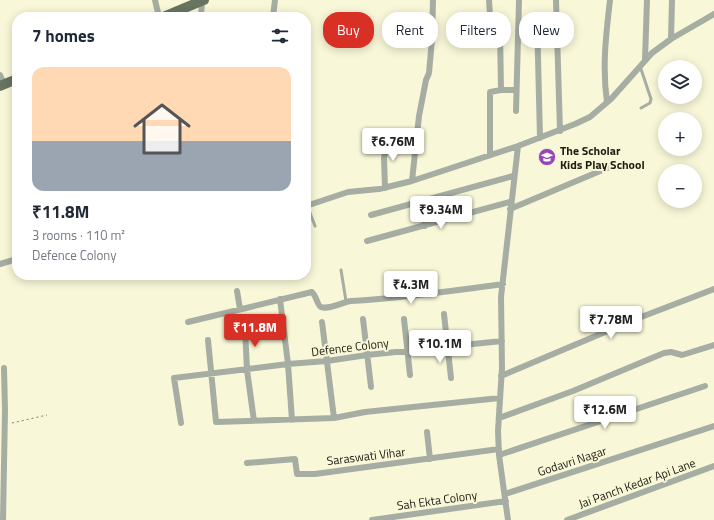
<!DOCTYPE html>
<meta charset="utf-8">
<style>
:root{--surface:#fff;--page:#f2f2f3;--text:#1f2937;--muted:#747a83;--line:#e0e1e3;--accent:#d93025}
body{margin:0;font-family:"Titillium Web",sans-serif;background:var(--page);color:var(--text);height:100vh;display:flex;flex-direction:column;font-size:15px;white-space:nowrap}
*{box-sizing:border-box;margin:0}
p{font-size:13px;color:var(--muted)}
.icon{flex:none;width:22px;height:22px;fill:none;stroke:currentColor;stroke-width:2;stroke-linecap:round;stroke-linejoin:round}
.map{position:relative;flex:1;overflow:hidden}
.side{position:absolute;left:12px;top:12px;width:299px;height:268px;display:flex;flex-direction:column;background:var(--surface);border-radius:16px;box-shadow:0 2px 10px #0003}
.side>*{flex:none}
.top-card{position:absolute;left:323px;top:12px;width:331px;height:36px;display:flex;gap:8px}
.tools{position:absolute;left:658px;top:60px;display:grid;gap:8px}
.tools a{display:grid;place-items:center;width:44px;height:44px;border-radius:50%;background:var(--surface);box-shadow:0 2px 10px #0003;font-size:20px}
.price{position:absolute;translate:-50% -34px;padding:0 9px;border-radius:4px;background:#fff;color:#222;font-size:13px;line-height:26px;filter:drop-shadow(0 1px 2px #0008)}
.price::after{content:'';position:absolute;left:50%;top:24px;width:12px;height:9px;margin-left:-6px;background:inherit;clip-path:polygon(0 0,100% 0,50% 100%)}
.price.current{background:var(--accent);color:#fff}
ul{padding:0;list-style:none}
li{display:grid;align-content:center;gap:8px;height:212px;padding:0 20px}
li+li{border-top:1px solid var(--line)}
li span{display:grid;place-items:center;height:124px;border-radius:12px;color:#555}
li>.icon{margin-inline-start:auto}
span .icon{width:72px;height:72px;fill:#fffc;stroke-width:1}
li b{font-size:17px}
h2{display:flex;justify-content:space-between;align-items:center;height:48px;padding:0 20px;font-size:17px}
.pill{padding:0 14px;border-radius:16px;background:var(--surface);box-shadow:0 2px 10px #0003;font-size:14px;line-height:36px}
.pill.current{background:var(--accent);color:#fff}
.map>svg:first-child{display:block}
</style>
<div class="map">
<svg width="714" height="520" viewBox="0 0 714 520">
<rect width="100%" height="100%" fill="#f8f7d8"/>
<g fill="none" stroke-linecap="round" stroke-linejoin="round">
<!-- path -->
<path stroke="#80806c" stroke-width="1" stroke-dasharray="2 3" stroke-linecap="butt" d="M12,423L47,415"/>
<!-- lane -->
<path stroke="#a6aea3" stroke-width="3" d="M640,66L651,99L650,103L641,108
M307,205L315,226
M341,270L346,301"/>
<!-- street -->
<path stroke="#a6aea3" stroke-width="6" d="M155,0L159,17
M489,0L491,31H500L501,90L490,92V155
M556,0L560,131
M59,17L65,15
M201,17L202,1
M273,17L275,0
M537,17L540,138
M671,39L672,0
M645,60L647,0
M0,75L4,84
M501,90H516
M607,102C602,67 606,35 610,0
M516,111L519,0
M412,181L419,116L426,80L429,73L432,39L433,0
M385,188L384,158L388,136
M420,202L425,226
M306,206L348,192L379,189L412,181L518,146L575,124L590,117L611,99L652,53L671,39L714,14
M510,209L612,166
M371,215L513,176
M367,241L510,202
M0,264L17,259
M170,275H172
M237,291L240,309
M280,299L288,364L292,420
M444,314L451,378
M363,319L371,387
M404,319L410,375
M188,322L312,292C317,297 317,305 321,307C329,310 343,302 351,301C402,298 452,291 503,284
M322,322L334,418
M245,328L247,370L254,421
M208,340L216,422L334,418L365,412L500,398
M501,376L636,319L714,289
M499,418L573,391L664,353L671,352L682,355L714,345
M181,423L174,378L288,364L327,361L367,355L502,341
M427,432L430,459
M499,455L705,386
M247,463L295,459L297,474H315L499,449
M505,494L714,426
M3,520L5,410L4,368
M372,520L506,501
M508,520L499,455L498,431L502,368L501,297L518,146
M567,520L714,466"/>
<!-- primary -->
<path stroke="#667460" stroke-width="10" d="M163,17L204,0
M0,86L17,79"/>
</g>
<!-- icons -->
<defs>
<symbol id="school-disc" viewBox="-11 -11 22 22"><circle r="9.5" fill="#9347b9" stroke="#f8f7d8"/><path d="M0-5L7-2L0 1L-7-2ZM-4 1L0 2.5L4 1V4Q0 6-4 4Z" fill="#fff"/></symbol>
</defs>
<g fill-rule="evenodd">
<use href="#school-disc" x="537" y="147" width="20" height="20"/>
</g>
<g text-anchor="middle" dominant-baseline="central" stroke-width="4" stroke-linejoin="round" paint-order="stroke">
<!-- poi labels -->
<g font-size="12" font-weight="bold" fill="#1d1d12" stroke="#f8f7d8" text-anchor="start">
<text x="560" y="150">The Scholar<tspan x="560" dy="14">Kids Play School</tspan></text>
</g>
<!-- street labels -->
<g font-size="12" fill="#1d1d12" stroke="#f8f7d8">
<text transform="translate(350 347) rotate(-7)">Defence Colony</text>
<text transform="translate(366 456) rotate(-7)">Saraswati Vihar</text>
<text transform="translate(572 461) rotate(-18)">Godavri Nagar</text>
<text transform="translate(637 483) rotate(-20)">Jai Panch Kedar Api Lane</text>
<text transform="translate(437 500) rotate(-8)">Sah Ekta Colony</text>
</g>
</g>
</svg>
<div class="tools">
<a><svg class="icon" aria-label="layers" viewBox="0 0 24 24"><path d="M12 4l9 5-9 5-9-5zM3 14l9 5 9-5"/></svg></a>
<a>+</a>
<a>−</a>
</div>
<b class="price" style="left:393px;top:162px">₹6.76M</b>
<b class="price" style="left:441px;top:230px">₹9.34M</b>
<b class="price" style="left:411px;top:305px">₹4.3M</b>
<b class="price" style="left:611px;top:340px">₹7.78M</b>
<b class="price current" style="left:255px;top:348px">₹11.8M</b>
<b class="price" style="left:440px;top:364px">₹10.1M</b>
<b class="price" style="left:605px;top:430px">₹12.6M</b>
<div class="top-card">
<a class="pill current">Buy</a>
<a class="pill">Rent</a>
<a class="pill">Filters</a>
<a class="pill">New</a>
</div>
<section class="side">
<h2>7 homes<svg class="icon" aria-label="filters" viewBox="0 0 24 24"><path d="M4 7h16M4 17h16"/><circle cx="9" cy="7" r="2"/><circle cx="15" cy="17" r="2"/></svg></h2>
<ul>
<li><span style="background:linear-gradient(#ffd9b3 60%,#9aa5b1 0)"><svg class="icon" aria-label="home" viewBox="0 0 24 24"><path d="M3 11l9-7 9 7M6 9v11h12V9"/></svg></span><div><b>₹11.8M</b><p>3 rooms · 110 m²</p><p>Defence Colony</p></div></li>
</ul>
</section>
</div>
